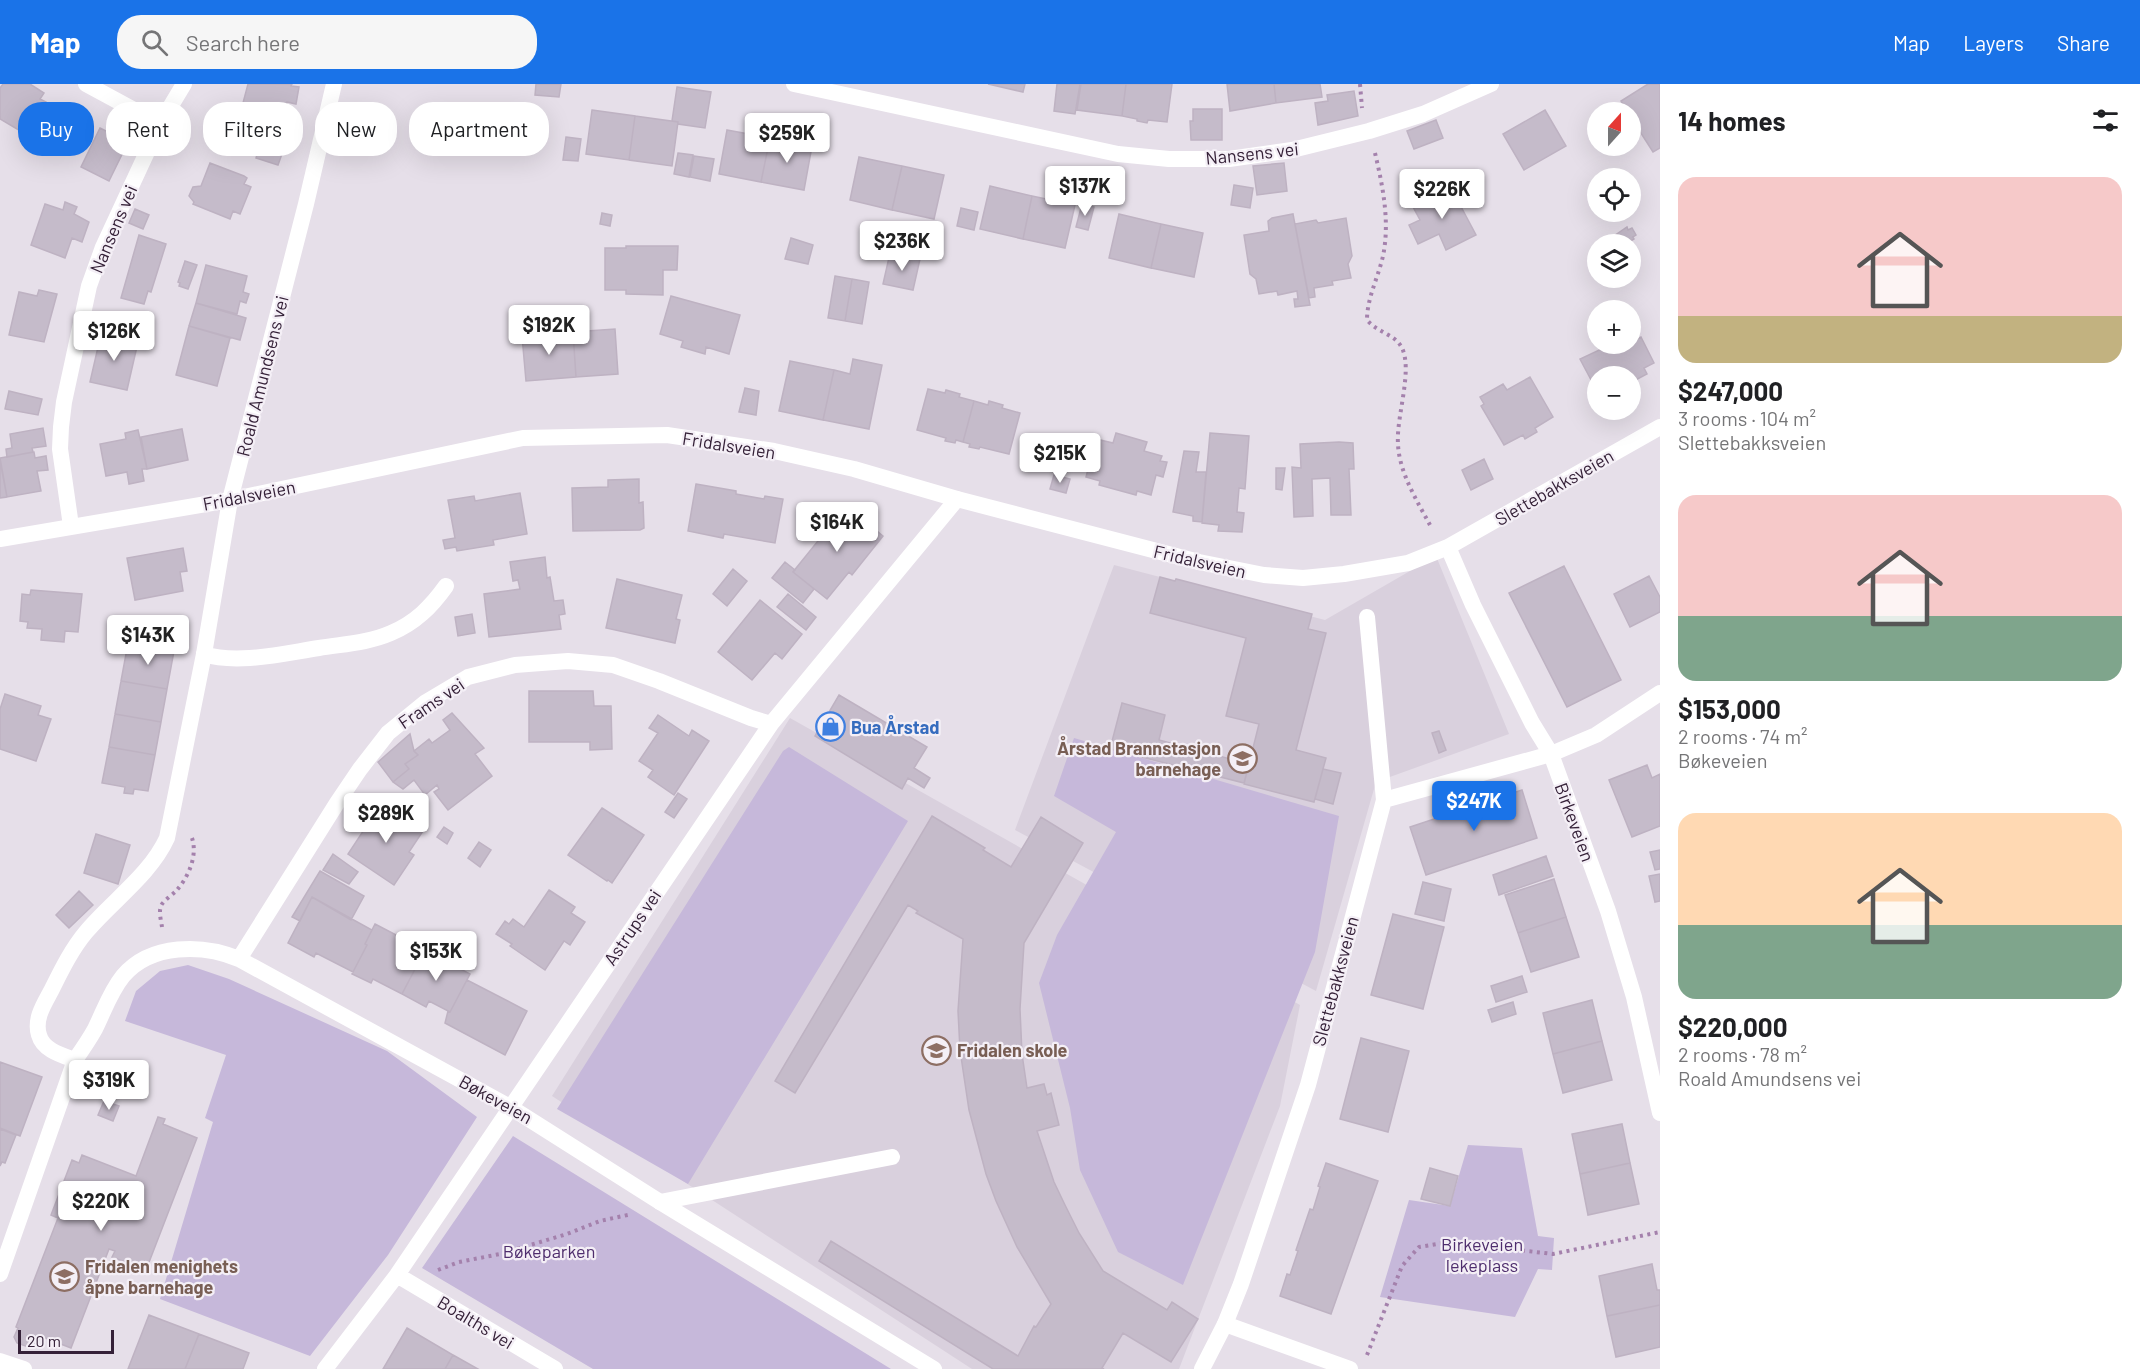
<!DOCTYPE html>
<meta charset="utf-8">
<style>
:root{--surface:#fff;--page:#f6f6f6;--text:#202124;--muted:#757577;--accent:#1a73e8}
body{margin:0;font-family:Barlow,sans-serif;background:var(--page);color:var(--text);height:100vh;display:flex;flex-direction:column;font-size:22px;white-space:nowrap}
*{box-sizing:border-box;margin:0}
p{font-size:20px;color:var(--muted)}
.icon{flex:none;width:33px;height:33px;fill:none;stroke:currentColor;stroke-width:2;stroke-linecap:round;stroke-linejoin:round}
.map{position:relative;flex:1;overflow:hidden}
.drawer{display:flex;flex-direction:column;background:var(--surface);width:480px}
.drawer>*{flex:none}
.hud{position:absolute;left:18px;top:18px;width:570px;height:54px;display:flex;gap:12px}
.needle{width:39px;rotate:21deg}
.fabs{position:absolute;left:1587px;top:18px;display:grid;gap:12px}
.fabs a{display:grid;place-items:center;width:54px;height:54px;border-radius:50%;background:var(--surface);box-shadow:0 6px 24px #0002;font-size:30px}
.scale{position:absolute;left:18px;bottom:15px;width:96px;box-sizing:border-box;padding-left:6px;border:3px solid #352138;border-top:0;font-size:16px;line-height:21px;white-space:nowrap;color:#352138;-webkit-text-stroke:4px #f4eff6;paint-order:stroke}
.price{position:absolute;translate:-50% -51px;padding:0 14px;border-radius:6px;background:#fff;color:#222;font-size:20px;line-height:39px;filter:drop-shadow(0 2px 3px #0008)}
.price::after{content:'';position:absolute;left:50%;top:36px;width:18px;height:14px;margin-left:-9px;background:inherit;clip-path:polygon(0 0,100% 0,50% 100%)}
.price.on{background:var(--accent);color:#fff}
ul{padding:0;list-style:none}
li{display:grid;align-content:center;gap:12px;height:318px;padding:0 18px}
li span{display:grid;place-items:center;height:186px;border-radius:18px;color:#555}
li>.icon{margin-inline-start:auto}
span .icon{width:108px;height:108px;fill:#fffc;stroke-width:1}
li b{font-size:26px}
h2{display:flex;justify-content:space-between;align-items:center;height:72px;padding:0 18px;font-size:26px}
.tag{padding:0 21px;border-radius:24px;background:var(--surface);box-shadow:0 6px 24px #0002;font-size:21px;line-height:54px}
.tag.on{background:var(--accent);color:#fff}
header{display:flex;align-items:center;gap:36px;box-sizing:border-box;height:84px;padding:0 30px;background:var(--accent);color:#fff}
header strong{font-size:28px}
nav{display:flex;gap:33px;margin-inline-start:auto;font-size:21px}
.search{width:420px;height:54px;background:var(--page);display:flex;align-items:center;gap:15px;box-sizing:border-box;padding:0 21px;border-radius:24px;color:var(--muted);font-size:22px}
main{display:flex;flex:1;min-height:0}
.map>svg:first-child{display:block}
</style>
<header>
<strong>Map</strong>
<div class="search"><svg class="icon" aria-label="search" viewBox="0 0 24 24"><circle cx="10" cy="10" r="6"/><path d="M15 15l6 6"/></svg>Search here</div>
<nav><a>Map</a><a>Layers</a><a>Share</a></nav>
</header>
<main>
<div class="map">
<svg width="1660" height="1285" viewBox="0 0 1660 1285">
<rect width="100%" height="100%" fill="#e6dfe9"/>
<!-- built -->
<path fill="#d9d0dd" d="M1436,472L1509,650L1376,698L1316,907L1015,746L1114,481L1325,536Z
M790,634L1300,921L1280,1022L1179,1285H972L552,1012Z"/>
<!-- green -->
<path fill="#c6b8da" d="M1074,654L1339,732L1315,868L1183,1201L1118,1168L1080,1086L1070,1024L1039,899L1057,851L1116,748L1054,712Z
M789,663L908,737L688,1100L557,1025L783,667Z
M188,881L229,895L387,967L477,1033L388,1171L310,1272L160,1215L213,1038L205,1034L226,971L125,937L136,907L160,887Z
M513,1052L891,1285H593L422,1184Z
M1468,1061L1522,1064L1538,1152L1554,1154L1552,1186L1538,1185L1515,1233L1380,1213L1409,1116L1450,1122Z"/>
<!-- building -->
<path fill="#c5bbca" stroke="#beb2c2" stroke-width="1.5" d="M3,0H30L44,9L40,15L46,18L40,28L42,29L27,51L0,35V4Z
M248,0H292L291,2L299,3L296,20L287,18L285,28L243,19Z
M536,0H561L559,13L535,11Z
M988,0H1025L1023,8Z
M1057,0H1080L1075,30L1054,27Z
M1081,0H1126L1122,32L1077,26Z
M1126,0H1172L1167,38L1148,36L1147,39L1137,37V35L1122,32Z
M1227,0H1274L1276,19L1230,27Z
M1274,0H1320L1322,13L1276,19Z
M1648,0H1660V64L1653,68L1630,32V28H1628L1621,17Z
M677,3L711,8L705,44L678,40V38L672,37Z
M1354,7L1358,32L1318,41L1315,19L1328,17L1327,11Z
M243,19L285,28L280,53L238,43Z
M1193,25H1222V56H1191L1190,37H1193Z
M592,26L635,32L629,76L586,70Z
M1545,26L1566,62L1524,86L1503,50Z
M635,32L678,38L672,82L629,76Z
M1436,36L1443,54L1414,65L1407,47Z
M100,44L128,58L109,97L81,83Z
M727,46L770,54L761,98L719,90Z
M566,53L581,55L578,77L563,76Z
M770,54L812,62L804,106L761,98Z
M260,60L283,67L278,81L256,74Z
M678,69L693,71L689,93L674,90Z
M694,72L714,75L710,97L690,93Z
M859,73L902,82L892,126L850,116Z
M210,79L244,92L247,94L244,100L251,103L240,130L233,127L230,135L193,120L194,118L189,112L193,103L201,102Z
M1284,79L1287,107L1257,111L1253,82Z
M902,82L944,91L934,135L892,126Z
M1234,101L1253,104L1250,124L1231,121Z
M990,102L1032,112L1023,155L980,145Z
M1450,102L1476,151L1446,166L1439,150L1418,160L1409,141L1420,136L1412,121Z
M1032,112L1075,121L1065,164L1023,155Z
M65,118L77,123L74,130L89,138L82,158L72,154L65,174L31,161L45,120L63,126Z
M1082,120L1094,123L1088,146L1076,143Z
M961,124L978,128L974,146L957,142Z
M135,125L149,131L143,145L129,139Z
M602,129L612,131L610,142L600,140Z
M1119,130L1161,140L1151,184L1109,174Z
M1293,130L1310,221L1295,223L1294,215H1298L1297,207L1278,211L1277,207L1259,210L1256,195L1250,190L1244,151L1269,147L1268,137L1272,134Z
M1346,134L1352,172L1348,180L1351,194L1332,197L1333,201L1314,204L1315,213L1309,214L1295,140L1316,136L1318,139Z
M1161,140L1203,149L1194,193L1151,184Z
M1627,143L1628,146L1632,144L1636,151L1633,153L1634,155L1626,160H1619L1614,152Z
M139,151L166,160L151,208L148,207L144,220L121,214Z
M791,154L813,161L808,180L785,175Z
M626,162H678L677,186H663V211L626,210V206H605V164H626Z
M890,169L920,175L913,206L883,200Z
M185,177L197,181L188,205L179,202L180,199L178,198Z
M206,181L247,192L243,208L249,210L246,219L240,217L237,230L196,219Z
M835,192L852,195L845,237L828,234Z
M852,195L869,198L862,240L845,237Z
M39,206L57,210L44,258L9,251L19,208L37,212Z
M671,212L740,231L729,270L706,263L705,270L681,263L683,257L660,250Z
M196,219L246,234L240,256L189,242Z
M189,242L230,254L217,302L176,291Z
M615,245L618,290L576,293L573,248Z
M573,248L576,293L526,297L522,252Z
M101,250L138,258L127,306L90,298Z
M1641,253L1654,279L1644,284L1647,290L1630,299V292H1598V309L1580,275L1612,260H1630V256L1631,258Z
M853,275L882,281L869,345L823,336L834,286L850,290Z
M790,277L834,286L823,336L779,327Z
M1530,293L1553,333L1535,344L1537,348L1525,355L1523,351L1504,361L1481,322L1484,320L1480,313L1503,300L1507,306Z
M745,304L759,307L756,331L739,328Z
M928,305L945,309L946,306L960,310L959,313L974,317L963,358L956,356L955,359L945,357L946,354L917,346Z
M9,307L42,315L38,331L5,325Z
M974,317L988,321L989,317L1003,321L1002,324L1020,329L1009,370L980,363L979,365L969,363L970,360L963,358Z
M43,344L46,362L32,364L33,368L7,373L6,365L12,364L10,350Z
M182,345L188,376L147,385L141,353Z
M138,346L147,385H142L144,397L129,400L127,388L106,392L100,360L126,355L125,349Z
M1116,349L1147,358L1144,367L1162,372L1160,377L1167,378L1163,393L1156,391L1151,411L1137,407L1136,411L1099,401L1100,397L1086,393L1096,355L1113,359Z
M1210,349L1249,352L1245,405L1239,404L1237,428L1244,429L1242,448L1218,447L1219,441L1202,439Z
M1339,358L1353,359L1354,385H1349L1351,431H1331L1330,394L1312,395L1313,432L1294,433L1292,383L1301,384L1300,360Z
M1184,367L1199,368L1196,388H1206L1202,438L1193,437V432L1173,428Z
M34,368L35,374L46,372L48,386L37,387L41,407L7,413L0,374Z
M1484,375L1493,395L1471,406L1462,386Z
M0,377L7,413L0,414Z
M1276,384H1285L1282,406L1276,405Z
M1054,391L1070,395L1066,409L1050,405Z
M639,395V419L643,418L644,444L640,446L573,447L572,404L608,403V396Z
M696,400L736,407V410L764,415L765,412L783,415L775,459L724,450L723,454L688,447Z
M520,409L527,450L493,456L494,461L457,467L456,463L445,465L443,456L455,454L448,416L474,412L475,417Z
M837,426L854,439L859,432L883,452L852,491L849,488L827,515L793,488L822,452L818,449Z
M183,464L187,487L180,488L183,507L135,516L127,474Z
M545,473L547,494L550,493L554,517L563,516L565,530L559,531L561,545L489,553L484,510L520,505L518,496L513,497L510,478Z
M785,478L795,486L793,488L814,505L803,519L772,494Z
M1564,482L1621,596L1567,623L1509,509Z
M733,485L747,497L727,522L713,510Z
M1649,492L1660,513V528L1630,543L1614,510Z
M1160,493L1175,497L1176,495L1312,530L1308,545L1326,549L1296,666L1326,674L1314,718L1244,700L1259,640L1226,632L1246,554L1150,529Z
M617,495L682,511L676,535L680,536L675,559L606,544Z
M31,506L82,510L78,548L65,547L64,558L41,556L42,545L27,544L28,538L20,537L22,510L30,511Z
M788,510L816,533L806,546L777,523Z
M760,516L802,550L782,575L775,569L752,596L718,568Z
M472,530L475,549L458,552L455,533Z
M128,559L174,567L167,605L121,597Z
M121,597L167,605L161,638L115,630Z
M529,607H593L594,622H611L612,665L590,666V658H529Z
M5,610L41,622L38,631L51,635L36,677L0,665V625Z
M839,611L927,663L914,684L930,694L924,704L908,694L902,705L815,652Z
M1122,619L1165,631L1159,656L1249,680L1244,699L1110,665Z
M452,629L484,664L475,670L492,692L448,726L434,708L439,705L437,701L425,711L414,696L403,705L393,698L409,685L405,680L418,671L414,667L429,655L432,659L450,646L443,636Z
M115,630L161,638L155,671L109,663Z
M658,631L689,652L692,646L709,657L674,711L648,693L653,686L639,677L658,649L649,644Z
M1439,647L1446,666L1439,669L1432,649Z
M410,650L414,667L418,671L405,680L409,685L393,698L378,678Z
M109,663L155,671L148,707L134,705L133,710L124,709L125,703L102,699Z
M1647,681L1652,694L1660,690V742L1632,753L1609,696Z
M1323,685L1341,689L1333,720L1315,715Z
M1522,706L1537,754L1426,791L1410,743Z
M678,709L687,715L674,734L665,728Z
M381,720L423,747L409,768L414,771L394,801L348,770Z
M602,724L644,751L612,799L608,796L607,797L568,771Z
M932,732L985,764L983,766L1011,783L1041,733L1083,759L1024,859L1020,925L1022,970L1027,1004L1044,1000L1047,1011L1051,1009L1059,1041L1037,1047L1054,1098L1065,1121L1079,1149L1103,1187L1167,1226L1172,1218L1198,1235L1171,1278L1123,1249L1102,1284L1104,1285H993L819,1177L831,1157L1018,1272L1034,1242L1036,1243L1051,1220L1017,1163L996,1117L986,1090L969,1026L960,966L958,927L963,855L916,829L918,827L908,821L795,1009L775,997Z
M444,743L453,749L447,760L437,753Z
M96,750L130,761L118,800L84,789Z
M479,758L491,766L480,783L468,774Z
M1660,766V785L1655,786L1650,768Z
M333,770L358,788L349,800L323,786Z
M1546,772L1553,792L1499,811L1493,791Z
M320,787L364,812L351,836L312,813L300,837L292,833Z
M1660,790V817L1655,818L1649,792Z
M1554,795L1566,833L1518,849L1505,811Z
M1423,798L1451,805L1444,837L1415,830Z
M549,806L575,823L571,829L585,838L570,861L564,857L545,886L510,862L512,860L496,850L505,837L509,840L513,835L524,843Z
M79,807L93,821L69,844L56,831Z
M312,813L372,846L365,860L367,861L353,888L316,869L314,873L288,859Z
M1393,830L1444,843L1423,925L1371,911Z
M1566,833L1579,873L1531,888L1518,849Z
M375,840L425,866L402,910L373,895L371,899L352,890L367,861L365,860Z
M425,866L470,890L450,928L429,917L426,923L402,910Z
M1522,892L1527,908L1496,918L1491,902Z
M467,896L527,927L505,971L445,939L448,927L450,928Z
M1592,916L1602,957L1553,970L1543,929Z
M1513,918L1516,930L1492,938L1488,926Z
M1361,954L1409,967L1388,1048L1340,1035Z
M1602,957L1612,996L1563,1009L1553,970Z
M0,978L42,993L20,1052L0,1044Z
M104,1017L119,1022L113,1037L98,1031Z
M158,1033L165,1035L163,1040L197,1054L146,1186L112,1173L115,1167L109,1165L71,1264L40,1252L37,1262L31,1264L17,1259L14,1253L18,1244L16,1243L58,1134L51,1131L72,1076L79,1079L82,1071L136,1092Z
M1622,1040L1630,1079L1580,1090L1572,1050Z
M0,1045L16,1051L5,1079L2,1078L0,1082Z
M1326,1079L1378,1097L1331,1230L1280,1212L1287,1190L1290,1191L1298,1167L1296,1166L1310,1125L1313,1126L1320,1103L1318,1102Z
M1630,1079L1639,1120L1588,1131L1580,1090Z
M1430,1084L1458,1092L1450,1122L1421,1115Z
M1652,1180L1657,1206H1660V1221L1607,1232L1599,1192Z
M1660,1221V1263L1616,1273L1607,1232Z
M149,1231L199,1250L185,1285H128Z
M407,1244L453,1271L445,1285H383Z
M199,1250L249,1269L243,1285H185Z
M453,1271L478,1285H445Z"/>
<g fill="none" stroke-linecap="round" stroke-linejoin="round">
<!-- path -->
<path stroke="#a481ac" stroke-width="4" stroke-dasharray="3 4.5" stroke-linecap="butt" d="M1360,0L1362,24
M1375,69C1383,103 1390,138 1383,172C1378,194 1367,214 1367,236C1378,249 1395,250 1402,264C1413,287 1396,333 1398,360C1399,388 1417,417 1430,441
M162,843C161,836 158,826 162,820C166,815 172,811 176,807C188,794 198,772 192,754
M438,1186L459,1178L500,1170L567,1150L600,1137L632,1130
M1367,1271L1402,1182L1419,1163L1449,1158L1553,1170L1660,1148"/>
<!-- service -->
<path stroke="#fff" stroke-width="16" d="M86,0L160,40
M1367,533L1384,716
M204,570C237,581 285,569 319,564C343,560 368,559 391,549C415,539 431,523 446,502
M660,1118L892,1073"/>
<!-- minor -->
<path stroke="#fff" stroke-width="16" d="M794,0L1118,70L1169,75H1229L1292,66L1369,47L1423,30L1491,0
M71,442L60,365L61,343L64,318L89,202L103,163L160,40L184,0
M1551,670L1596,651L1660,609
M239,875L337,719L360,685L388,649L426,618L468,593L515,581L568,577L613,581L659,597L751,634L771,640
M75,976C82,966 89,956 95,945C104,927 110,908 123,892C151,859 203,860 239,875L510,1023L660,1118L934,1285
M0,1190L75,976C61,971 43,966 39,951C34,935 44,920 51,907C61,887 71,866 86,848C112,817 150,791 167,754L204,570L230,416L306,120L334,0
M397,1191L555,1285
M1225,1240L1350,1285
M0,1277L24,1285
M325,1285L397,1191L771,640L957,415"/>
<!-- tertiary -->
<path stroke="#fff" stroke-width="16" d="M0,455L230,416L523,354L667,351L774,367L854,385L957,415L1199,478L1264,491L1303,494L1344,490L1408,479L1448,463L1660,343
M1448,463L1473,521L1532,639L1551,670L1608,827L1634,913L1660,1029
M1202,1285L1225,1240L1241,1200L1308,1001L1384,716L1551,670"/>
</g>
<!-- icons -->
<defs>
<symbol id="shop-ring" viewBox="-11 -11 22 22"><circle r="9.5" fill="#f4eff6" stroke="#3f7fe0" stroke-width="1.5"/><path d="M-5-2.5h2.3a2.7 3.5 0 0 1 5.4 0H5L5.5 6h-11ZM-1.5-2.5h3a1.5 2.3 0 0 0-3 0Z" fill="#3f7fe0"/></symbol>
<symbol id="school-ring" viewBox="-11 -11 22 22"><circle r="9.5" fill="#f4eff6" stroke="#8d6e63" stroke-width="1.5"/><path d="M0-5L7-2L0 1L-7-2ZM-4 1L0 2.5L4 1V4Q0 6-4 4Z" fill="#8d6e63"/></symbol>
</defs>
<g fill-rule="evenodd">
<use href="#shop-ring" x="814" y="626" width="33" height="33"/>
<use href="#school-ring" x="1226" y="658" width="33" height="33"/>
<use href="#school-ring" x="920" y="950" width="33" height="33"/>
<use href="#school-ring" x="48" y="1176" width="33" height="33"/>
</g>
<g text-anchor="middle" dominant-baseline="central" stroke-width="4.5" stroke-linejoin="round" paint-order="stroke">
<!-- street labels -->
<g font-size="18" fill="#352138" stroke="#f4eff6">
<text transform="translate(1252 69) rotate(-6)">Nansens vei</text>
<text transform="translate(113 145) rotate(-67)">Nansens vei</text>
<text transform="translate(262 292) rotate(-76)">Roald Amundsens vei</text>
<text transform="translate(729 361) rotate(9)">Fridalsveien</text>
<text transform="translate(1554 403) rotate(-30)">Slettebakksveien</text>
<text transform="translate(249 411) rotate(-11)">Fridalsveien</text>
<text transform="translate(1200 477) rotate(13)">Fridalsveien</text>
<text transform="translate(431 619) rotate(-34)">Frams vei</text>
<text transform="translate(1575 738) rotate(70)">Birkeveien</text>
<text transform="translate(632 843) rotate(-56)">Astrups vei</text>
<text transform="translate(1335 897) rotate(-75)">Slettebakksveien</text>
<text transform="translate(496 1015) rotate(29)">Bøkeveien</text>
<text transform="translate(476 1238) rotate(31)">Boalths vei</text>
</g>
<!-- shop labels -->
<g font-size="18" font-weight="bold" fill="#366cbe" stroke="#f4eff6" text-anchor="start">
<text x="851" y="643">Bua Årstad</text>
</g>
<!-- education labels -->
<g font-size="18" font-weight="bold" fill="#785e54" stroke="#f4eff6" text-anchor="start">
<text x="1221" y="664" text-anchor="end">Årstad Brannstasjon<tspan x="1221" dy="21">barnehage</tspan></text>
<text x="957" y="966">Fridalen skole</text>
<text x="85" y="1182">Fridalen menighets<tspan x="85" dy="21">åpne barnehage</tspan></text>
</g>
<!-- park labels -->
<g font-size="18" fill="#4e2d6d" stroke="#f4eff6">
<text x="1482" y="1160">Birkeveien<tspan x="1482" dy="21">lekeplass</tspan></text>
<text x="549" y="1167">Bøkeparken</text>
</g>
</g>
</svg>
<div class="fabs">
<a><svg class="needle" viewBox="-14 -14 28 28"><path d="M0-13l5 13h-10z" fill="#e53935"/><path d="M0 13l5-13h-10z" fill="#757577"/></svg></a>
<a><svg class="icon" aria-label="locate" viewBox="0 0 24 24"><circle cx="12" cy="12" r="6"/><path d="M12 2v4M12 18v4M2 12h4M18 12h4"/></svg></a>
<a><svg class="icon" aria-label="layers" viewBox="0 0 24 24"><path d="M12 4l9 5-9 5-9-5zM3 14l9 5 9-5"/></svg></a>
<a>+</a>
<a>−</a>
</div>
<div class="scale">20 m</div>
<b class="price" style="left:787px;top:80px">$259K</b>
<b class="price" style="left:1085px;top:133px">$137K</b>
<b class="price" style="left:1442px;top:136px">$226K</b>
<b class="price" style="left:902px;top:188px">$236K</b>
<b class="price" style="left:549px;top:272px">$192K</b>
<b class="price" style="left:114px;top:278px">$126K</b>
<b class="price" style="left:1060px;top:400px">$215K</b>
<b class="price" style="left:837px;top:469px">$164K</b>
<b class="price" style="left:148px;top:582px">$143K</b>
<b class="price on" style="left:1474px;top:748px">$247K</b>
<b class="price" style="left:386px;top:760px">$289K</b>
<b class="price" style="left:436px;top:898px">$153K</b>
<b class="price" style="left:109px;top:1027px">$319K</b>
<b class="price" style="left:101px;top:1148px">$220K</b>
<div class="hud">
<a class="tag on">Buy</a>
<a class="tag">Rent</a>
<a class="tag">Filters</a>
<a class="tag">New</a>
<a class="tag">Apartment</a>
</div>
</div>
<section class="drawer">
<h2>14 homes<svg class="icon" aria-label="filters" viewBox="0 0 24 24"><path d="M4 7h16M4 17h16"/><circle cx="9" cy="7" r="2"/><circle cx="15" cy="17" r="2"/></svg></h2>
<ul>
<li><span style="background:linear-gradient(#f6c9c9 75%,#c2b280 0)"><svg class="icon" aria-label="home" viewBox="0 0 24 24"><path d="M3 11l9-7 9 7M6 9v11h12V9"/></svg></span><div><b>$247,000</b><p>3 rooms · 104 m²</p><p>Slettebakksveien</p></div></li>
<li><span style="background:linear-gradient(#f6c9c9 65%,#7fa58c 0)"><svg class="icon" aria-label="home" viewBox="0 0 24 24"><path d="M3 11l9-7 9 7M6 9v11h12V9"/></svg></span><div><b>$153,000</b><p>2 rooms · 74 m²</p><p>Bøkeveien</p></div></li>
<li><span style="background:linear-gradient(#ffd9b3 60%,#7fa58c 0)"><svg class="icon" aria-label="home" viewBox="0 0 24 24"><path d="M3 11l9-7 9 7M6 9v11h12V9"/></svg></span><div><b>$220,000</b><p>2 rooms · 78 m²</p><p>Roald Amundsens vei</p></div></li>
</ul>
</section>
</main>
